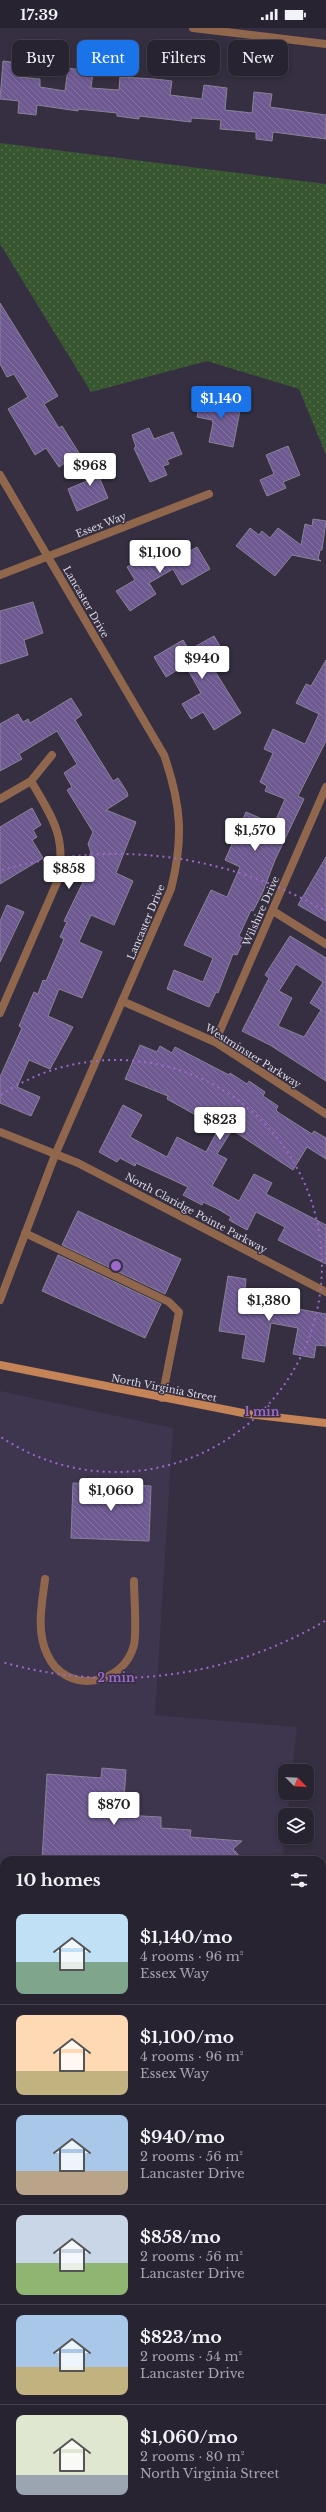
<!DOCTYPE html>
<meta charset="utf-8">
<style>
:root{--surface:#282331;--page:#302b39;--text:#f1f3f6;--muted:#a5a4ab;--line:#44404d;--accent:#1a73e8}
body{margin:0;font-family:"Libre Baskerville",serif;background:var(--page);color:var(--text);height:100vh;display:flex;flex-direction:column;font-size:15px;white-space:nowrap}
*{box-sizing:border-box;margin:0}
p{font-size:13px;color:var(--muted)}
.icon{flex:none;width:22px;height:22px;fill:none;stroke:currentColor;stroke-width:2;stroke-linecap:round;stroke-linejoin:round}
.map{position:relative;flex:1;overflow:hidden}
.side{position:absolute;left:0px;top:1828px;width:326px;height:656px;display:flex;flex-direction:column;background:var(--surface);border-radius:12px 12px 0 0;box-shadow:0 2px 6px #0003,0 0 0 1px var(--line)}
.side>*{flex:none}
.banner{position:absolute;left:12px;top:12px;width:302px;height:36px;display:flex;gap:8px}
.needle{width:26px;rotate:114deg}
.buttons{position:absolute;left:278px;top:1736px;display:grid;gap:8px}
.buttons a{display:grid;place-items:center;width:36px;height:36px;border-radius:8px;background:var(--surface);box-shadow:0 2px 6px #0003,0 0 0 1px var(--line);font-size:20px}
.price{position:absolute;translate:-50% -34px;padding:0 9px;border-radius:4px;background:#fff;color:#222;font-size:13px;line-height:26px;filter:drop-shadow(0 1px 2px #0008)}
.price::after{content:'';position:absolute;left:50%;top:24px;width:12px;height:9px;margin-left:-6px;background:inherit;clip-path:polygon(0 0,100% 0,50% 100%)}
.price.current{background:var(--accent);color:#fff}
ul{padding:0;list-style:none}
li{display:flex;align-items:center;gap:12px;height:100px;padding:0 16px}
li+li{border-top:1px solid var(--line)}
li span{display:grid;place-items:center;flex:none;width:112px;height:80px;border-radius:8px;color:#555}
li>.icon{margin-inline-start:auto}
span .icon{width:48px;height:48px;fill:#fffc;stroke-width:1}
li b{font-size:17px}
h2{display:flex;justify-content:space-between;align-items:center;height:48px;padding:0 16px;font-size:17px}
.pill{padding:0 14px;border-radius:8px;background:var(--surface);box-shadow:0 2px 6px #0003,0 0 0 1px var(--line);font-size:14px;line-height:36px}
.pill.current{background:var(--accent);color:#fff}
.status{display:flex;justify-content:space-between;align-items:center;height:28px;padding:0 20px;background:var(--surface);direction:ltr}
.status svg{height:11px;fill:currentColor}
.map>svg:first-child{display:block}
</style>
<div class="status"><b>17:39</b><svg viewBox="0 0 49 12"><path d="M0 12V9h3v3zM5 12V6h3v6zM10 12V3h3v9zM15 12V0h3v12zM26 1h20v11H26zM47 4h2v5h-2z"/></svg></div>
<div class="map">
<svg width="326" height="2484" viewBox="0 0 326 2484">
<defs>
<pattern id="grass-dots" width="8" height="8" patternUnits="userSpaceOnUse"><rect width="8" height="8" fill="#385630"/><path d="M2 2h.1M6 6h.1" fill="none" stroke="#546e4e" stroke-width="1.8" stroke-linecap="round"/></pattern>
<pattern id="building-back-hatch" width="6" height="6" patternUnits="userSpaceOnUse"><rect width="6" height="6" fill="#6e5a91"/><path d="M-1 5l2 2M0 0l6 6M5-1l2 2" fill="none" stroke="#8271a0"/></pattern>
</defs>
<rect width="100%" height="100%" fill="#352f41"/>
<!-- built -->
<path fill="#3e354e" d="M0,1363L173,1400L155,1687L297,1699L292,1743H285V1765H290L288,1787H285L283,1832H4V1966H0Z
M326,2005V2215L322,2217V2006Z"/>
<!-- grass -->
<path fill="url(#grass-dots)" d="M0,115L326,156V427L299,361L207,333L91,364L0,216Z
M0,2020H4V2392L0,2393Z
M326,2206V2300L322,2301V2208Z
M326,2471V2484H281L295,2480H322V2472Z"/>
<!-- building -->
<path fill="url(#building-back-hatch)" stroke="#898298" fill-rule="evenodd" d="M3,33L20,35L18,49L40,51V59L65,63L68,40L93,44L91,60L119,62L120,49L155,51L172,53L170,67L202,71L204,57L227,60L225,82L252,85L254,64L272,66L270,79L326,87V111L273,104L272,113L256,111V104L220,101L221,92L191,90V94L139,88V91L117,88V85L78,81V83L37,77L36,87L18,85L19,73L0,71Z
M0,275L58,368L44,376L59,400L62,398L79,425L59,439L46,420L35,427L8,381L28,369L14,346L7,349L0,336Z
M200,371L241,377L233,419L209,414L213,395L212,392L197,389Z
M149,400L154,411L173,404L182,426L167,432L169,436L163,438L167,447L150,454L134,420L136,419L132,407Z
M288,418L300,447L283,454L286,460L267,468L260,452L274,446L266,427Z
M100,430L107,447L100,451L108,470L77,483L68,461L89,452L83,438Z
M313,491L326,493L322,522H320L318,531L321,533L292,527L275,548L236,518L250,500L259,507L262,503L270,510L278,500L301,517L305,496L312,498Z
M172,518L178,530L197,519L210,541L182,557L173,541L149,555L156,566L130,583L116,563L135,552L127,539L142,530L145,534Z
M33,574L43,605L24,612L28,627L0,636V583Z
M214,608L228,632L213,640L241,685L214,702L203,684L191,691L182,676L201,665L187,640L184,641L182,639L166,649L154,629L183,612L189,622Z
M326,632V713L298,768L304,771L275,832L262,866L253,883L251,882L239,908L244,911L237,927L233,926L218,965L216,964L209,979L167,961L174,942L203,954L213,930L184,917L211,862L227,869L240,839L225,832L246,784L274,796L285,771L265,763L267,758L260,754L273,725L264,721L273,701L305,716L319,686L296,675L306,656L311,658Z
M71,670L82,687L75,692L113,753L118,750L127,764L128,768L106,782L136,794L116,845L133,853L114,897L91,887L79,914L102,924L82,970L59,961L48,988L73,999L50,1041L29,1032L17,1059L40,1069L31,1088L0,1075V1049L22,1000L19,998L34,964L38,966L43,952L46,953L64,911L60,909L67,894L64,893L83,854L80,852L91,824L88,816L93,804L67,762L72,759L64,745L77,736L57,703L19,726L22,731L0,743V696L18,686L23,694L28,691L30,695Z
M32,780L41,797L33,802L37,809L32,812L43,830L0,856V799Z
M326,829V893L298,877Z
M7,877L24,884L0,934V893Z
M290,908L326,930V1053L270,1017L242,1003L269,950L265,947ZM296,936L323,954L310,975L321,982L304,1009L278,998L292,970L279,963Z
M140,1017L157,1024L160,1018L172,1025L175,1019L229,1047L230,1045L247,1056L249,1053L265,1064L263,1068L278,1078L276,1082L279,1085L312,1106L314,1103L326,1110V1131L307,1119L293,1142L232,1102L217,1126L227,1131L212,1158L239,1173L254,1146L272,1155L266,1166L326,1197V1236L278,1212L285,1199L256,1184L247,1202L229,1192L231,1189L218,1181L203,1174L202,1177L183,1167L188,1159L136,1135L135,1138L120,1130L117,1134L99,1124L123,1077L142,1087L130,1109L167,1129L177,1109L206,1124L219,1100L167,1071L168,1068L125,1051Z
M78,1183L181,1231L165,1266L62,1217Z
M58,1227L161,1276L145,1310L42,1263Z
M228,1248L246,1251L244,1276L269,1281L272,1265L289,1268L287,1279L326,1286V1318L316,1317L314,1330L293,1326L298,1300L271,1295L264,1334L242,1330L246,1307L219,1303Z
M73,1455L151,1458L149,1513L71,1510Z
M102,1740L126,1742L123,1787L161,1789V1800L191,1802L190,1809L242,1813L233,1821L243,1832H42L47,1746L101,1750Z"/>
<g fill="none" stroke-linecap="round" stroke-linejoin="round">
<!-- service -->
<path stroke="#90674d" stroke-width="8" d="M0,771L31,753L52,727
M273,883L326,916
M122,973L215,1014L326,1086
M0,985L58,852C67,809 52,789 31,753
M215,1014L326,759
M0,1104L78,1135L326,1264
M25,1205L169,1274L179,1284L162,1370
M45,1551C42,1576 36,1602 47,1626C65,1667 123,1659 134,1617C137,1602 134,1569 134,1553
M322,2126L326,2135"/>
<!-- minor -->
<path stroke="#90674d" stroke-width="8" d="M193,0L326,16
M0,447L164,727C181,776 184,810 171,861L55,1127L0,1272
M0,547L209,466
M322,1980H326
M0,1999H4"/>
<!-- secondary -->
<path stroke="#c58358" stroke-width="8" d="M0,1337L248,1386L326,1395"/>
<!-- motorway -->
<path stroke="#f6b892" stroke-width="12" d="M322,2329L326,2328
M322,2402L326,2401
M0,2417L4,2416
M48,2484L61,2480"/>
<!-- rail -->
<path stroke="#a4a0ae" stroke-width="3" d="M322,2222L326,2221"/>
</g>
<!-- distance rings -->
<g fill="none" stroke="#9d68cc" stroke-width="2" stroke-dasharray="2 4">
<path d="M1 1067A206 206 0 1 1 1 1409"/>
<path d="M325 1593A412 412 0 0 1 2 1634M2 842A412 412 0 0 1 325 883"/>
</g>
<g text-anchor="middle" dominant-baseline="central" stroke-width="3" stroke-linejoin="round" paint-order="stroke">
<!-- street labels -->
<g font-size="10" fill="#dbd7e3" stroke="#352f41">
<text transform="translate(101 497) rotate(-21)">Essex Way</text>
<text transform="translate(86 574) rotate(60)">Lancaster Drive</text>
<text transform="translate(261 883) rotate(-66)">Wilshire Drive</text>
<text transform="translate(146 894) rotate(-67)">Lancaster Drive</text>
<text transform="translate(253 1028) rotate(32)">Westminster Parkway</text>
<text transform="translate(196 1185) rotate(28)">North Claridge Pointe Parkway</text>
<text transform="translate(164 1360) rotate(11)">North Virginia Street</text>
</g>
</g>
<circle cx="116" cy="1238" r="6" fill="#9d68cc" stroke="#352f41" stroke-width="2"/>
<g font-size="12" text-anchor="middle" font-weight="bold" fill="#9d68cc" stroke="#352f41" stroke-width="3" stroke-linejoin="round" paint-order="stroke">
<text x="262" y="1388">1 min</text>
<text x="116" y="1654">2 min</text>
</g>
</svg>
<div class="buttons">
<a><svg class="needle" viewBox="-14 -14 28 28"><path d="M0-13l5 13h-10z" fill="#e53935"/><path d="M0 13l5-13h-10z" fill="#a5a4ab"/></svg></a>
<a><svg class="icon" aria-label="layers" viewBox="0 0 24 24"><path d="M12 4l9 5-9 5-9-5zM3 14l9 5 9-5"/></svg></a>
</div>
<b class="price current" style="left:221px;top:392px">$1,140</b>
<b class="price" style="left:90px;top:459px">$968</b>
<b class="price" style="left:160px;top:546px">$1,100</b>
<b class="price" style="left:202px;top:652px">$940</b>
<b class="price" style="left:255px;top:824px">$1,570</b>
<b class="price" style="left:69px;top:862px">$858</b>
<b class="price" style="left:220px;top:1113px">$823</b>
<b class="price" style="left:269px;top:1294px">$1,380</b>
<b class="price" style="left:111px;top:1484px">$1,060</b>
<b class="price" style="left:114px;top:1798px">$870</b>
<div class="banner">
<a class="pill">Buy</a>
<a class="pill current">Rent</a>
<a class="pill">Filters</a>
<a class="pill">New</a>
</div>
<section class="side">
<h2>10 homes<svg class="icon" aria-label="filters" viewBox="0 0 24 24"><path d="M4 7h16M4 17h16"/><circle cx="9" cy="7" r="2"/><circle cx="15" cy="17" r="2"/></svg></h2>
<ul>
<li><span style="background:linear-gradient(#bfe0f5 60%,#7fa58c 0)"><svg class="icon" aria-label="home" viewBox="0 0 24 24"><path d="M3 11l9-7 9 7M6 9v11h12V9"/></svg></span><div><b>$1,140/mo</b><p>4 rooms · 96 m²</p><p>Essex Way</p></div></li>
<li><span style="background:linear-gradient(#ffd9b3 70%,#c2b280 0)"><svg class="icon" aria-label="home" viewBox="0 0 24 24"><path d="M3 11l9-7 9 7M6 9v11h12V9"/></svg></span><div><b>$1,100/mo</b><p>4 rooms · 96 m²</p><p>Essex Way</p></div></li>
<li><span style="background:linear-gradient(#a9c7e8 70%,#b9a48a 0)"><svg class="icon" aria-label="home" viewBox="0 0 24 24"><path d="M3 11l9-7 9 7M6 9v11h12V9"/></svg></span><div><b>$940/mo</b><p>2 rooms · 56 m²</p><p>Lancaster Drive</p></div></li>
<li><span style="background:linear-gradient(#c9d6e8 60%,#8fb573 0)"><svg class="icon" aria-label="home" viewBox="0 0 24 24"><path d="M3 11l9-7 9 7M6 9v11h12V9"/></svg></span><div><b>$858/mo</b><p>2 rooms · 56 m²</p><p>Lancaster Drive</p></div></li>
<li><span style="background:linear-gradient(#a9c7e8 65%,#c2b280 0)"><svg class="icon" aria-label="home" viewBox="0 0 24 24"><path d="M3 11l9-7 9 7M6 9v11h12V9"/></svg></span><div><b>$823/mo</b><p>2 rooms · 54 m²</p><p>Lancaster Drive</p></div></li>
<li><span style="background:linear-gradient(#dfe7d0 75%,#9aa5b1 0)"><svg class="icon" aria-label="home" viewBox="0 0 24 24"><path d="M3 11l9-7 9 7M6 9v11h12V9"/></svg></span><div><b>$1,060/mo</b><p>2 rooms · 80 m²</p><p>North Virginia Street</p></div></li>
</ul>
</section>
</div>
